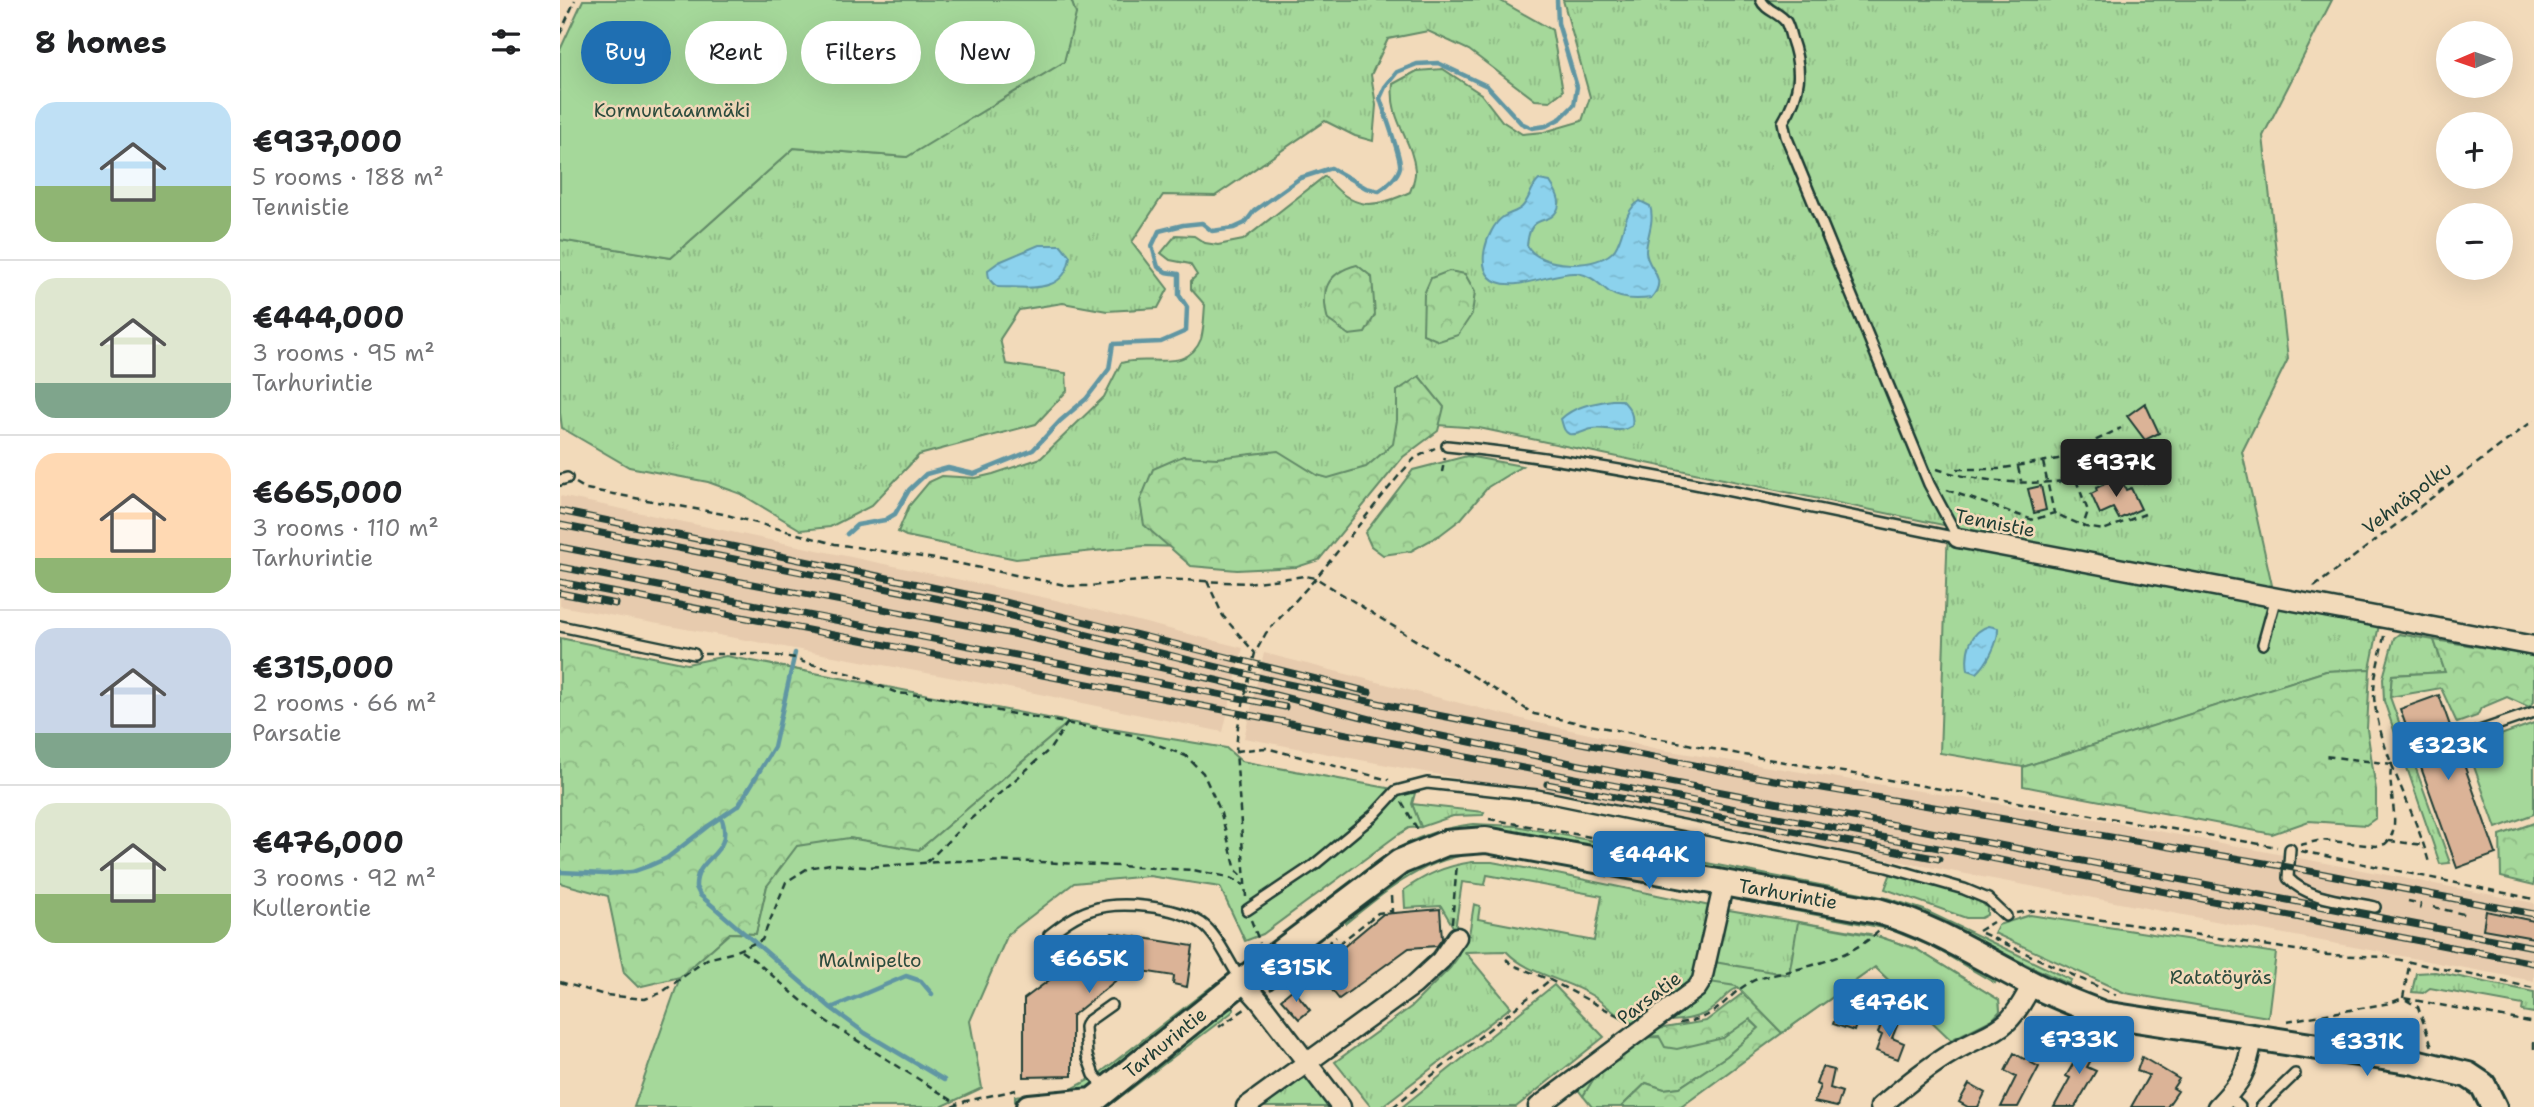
<!DOCTYPE html>
<meta charset="utf-8">
<style>
:root{--surface:#fff;--page:#f2f2f2;--text:#202124;--muted:#757577;--line:#e0e0e0;--accent:#1f6fb2}
body{margin:0;font-family:"Shantell Sans",sans-serif;background:var(--page);color:var(--text);height:100vh;display:flex;flex-direction:column;font-size:26px;white-space:nowrap}
*{box-sizing:border-box;margin:0}
p{font-size:23px;color:var(--muted)}
.icon{flex:none;width:38px;height:38px;fill:none;stroke:currentColor;stroke-width:2;stroke-linecap:round;stroke-linejoin:round}
.map{position:relative;flex:1;overflow:hidden}
.drawer{display:flex;flex-direction:column;background:var(--surface);width:560px}
.drawer>*{flex:none}
.banner{position:absolute;left:21px;top:21px;width:665px;height:63px;display:flex;gap:14px}
.needle{width:46px;rotate:268deg}
.buttons{position:absolute;left:1876px;top:21px;display:grid;gap:14px}
.buttons a{display:grid;place-items:center;width:77px;height:77px;border-radius:50%;background:var(--surface);box-shadow:0 7px 28px #0002;font-size:35px}
.price{position:absolute;translate:-50% -60px;padding:0 16px;border-radius:7px;background:var(--accent);color:#fff;font-size:23px;line-height:46px;filter:drop-shadow(0 2px 4px #0008)}
.price::after{content:'';position:absolute;left:50%;top:42px;width:21px;height:16px;margin-left:-10px;background:inherit;clip-path:polygon(0 0,100% 0,50% 100%)}
.price.selected{background:#222;color:#fff}
ul{padding:0;list-style:none}
li{display:flex;align-items:center;gap:21px;height:175px;padding:0 35px}
li+li{border-top:2px solid var(--line)}
li span{display:grid;place-items:center;flex:none;width:196px;height:140px;border-radius:21px;color:#555}
li>.icon{margin-inline-start:auto}
span .icon{width:84px;height:84px;fill:#fffc;stroke-width:1}
li b{font-size:30px}
h2{display:flex;justify-content:space-between;align-items:center;height:84px;padding:0 35px;font-size:30px}
.chip{padding:0 24px;border-radius:32px;background:var(--surface);box-shadow:0 7px 28px #0002;font-size:24px;line-height:63px}
.chip.selected{background:var(--accent);color:#fff}
main{display:flex;flex:1;min-height:0}
.map>svg:first-child{display:block}
</style>
<main>
<section class="drawer">
<h2>8 homes<svg class="icon" aria-label="filters" viewBox="0 0 24 24"><path d="M4 7h16M4 17h16"/><circle cx="9" cy="7" r="2"/><circle cx="15" cy="17" r="2"/></svg></h2>
<ul>
<li><span style="background:linear-gradient(#bfe0f5 60%,#8fb573 0)"><svg class="icon" aria-label="home" viewBox="0 0 24 24"><path d="M3 11l9-7 9 7M6 9v11h12V9"/></svg></span><div><b>€937,000</b><p>5 rooms · 188 m²</p><p>Tennistie</p></div></li>
<li><span style="background:linear-gradient(#dfe7d0 75%,#7fa58c 0)"><svg class="icon" aria-label="home" viewBox="0 0 24 24"><path d="M3 11l9-7 9 7M6 9v11h12V9"/></svg></span><div><b>€444,000</b><p>3 rooms · 95 m²</p><p>Tarhurintie</p></div></li>
<li><span style="background:linear-gradient(#ffd9b3 75%,#8fb573 0)"><svg class="icon" aria-label="home" viewBox="0 0 24 24"><path d="M3 11l9-7 9 7M6 9v11h12V9"/></svg></span><div><b>€665,000</b><p>3 rooms · 110 m²</p><p>Tarhurintie</p></div></li>
<li><span style="background:linear-gradient(#c9d6e8 75%,#7fa58c 0)"><svg class="icon" aria-label="home" viewBox="0 0 24 24"><path d="M3 11l9-7 9 7M6 9v11h12V9"/></svg></span><div><b>€315,000</b><p>2 rooms · 66 m²</p><p>Parsatie</p></div></li>
<li><span style="background:linear-gradient(#dfe7d0 65%,#8fb573 0)"><svg class="icon" aria-label="home" viewBox="0 0 24 24"><path d="M3 11l9-7 9 7M6 9v11h12V9"/></svg></span><div><b>€476,000</b><p>3 rooms · 92 m²</p><p>Kullerontie</p></div></li>
</ul>
</section>
<div class="map">
<svg width="1974" height="1107" viewBox="0 0 1974 1107">
<defs>
<pattern id="grass-tufts" width="24" height="20" patternUnits="userSpaceOnUse" patternTransform="scale(1.75)"><rect width="24" height="20" fill="#a5d89a"/><path d="M3 7l-1-3M5 7V3M7 7l1-3M15 17l-1-3M17 17v-4M19 17l1-3" fill="none" stroke="#8eba85"/></pattern>
<pattern id="forest-crowns" width="20" height="18" patternUnits="userSpaceOnUse" patternTransform="scale(1.75)"><rect width="20" height="18" fill="#a5d89a"/><path d="M2 6a3 3 0 1 1 6 0M12 15a3 3 0 1 1 6 0" fill="none" stroke="#8eba85"/></pattern>
<pattern id="water-ripples" width="26" height="14" patternUnits="userSpaceOnUse" patternTransform="scale(1.75)"><rect width="26" height="14" fill="#8cd2ed"/><path d="M2 4q2-2 4 0t4 0M15 11q2-2 4 0t4 0" fill="none" stroke="#78b5cc"/></pattern>
</defs>
<rect width="100%" height="100%" fill="#f2daba"/>
<filter id="ink" filterUnits="userSpaceOnUse"><feTurbulence type="fractalNoise" baseFrequency=".0143" numOctaves="2"/><feDisplacementMap in="SourceGraphic" scale="14" xChannelSelector="R" yChannelSelector="G"/><feConvolveMatrix kernelMatrix="1 2 1 2 8 2 1 2 1" color-interpolation-filters="sRGB"/></filter>
<g filter="url(#ink)">
<!-- built -->
<path fill="#e7cbae" d="M0,496L496,600L683,648L663,732L460,690L0,606Z
M704,653L974,722L1103,750L1541,820L1974,903V981L684,738Z"/>
<!-- grass -->
<path fill="url(#grass-tufts)" stroke="#628a67" stroke-width="2" d="M511,0H939L992,30L1003,91L990,101L975,100L909,50L868,31L828,39L811,75L816,105L813,141L795,136L765,121L655,196L603,195L572,242L608,289L598,308L547,311L503,303L459,310L440,339L446,364L506,373L507,391L476,424L359,455L311,506L270,527L241,530L181,494L148,482L69,467L2,428L0,413V240L111,258L234,148L347,157L516,14Z
M1003,0H1772L1703,136L1728,359L1682,452L1716,603L1819,625L1810,669L1766,671L1463,767L1380,753L1388,526L919,428L877,425L842,452L760,550L584,546L456,559L346,536L338,532L349,506L369,482L382,476L416,478L433,474L481,458L544,397L561,363C588,354 628,374 641,339C644,329 644,316 645,305L631,289V281L637,275L630,264L610,260L601,253L616,235L634,236L645,243L658,245L683,240L765,176C792,210 812,210 850,192C852,186 856,177 855,170C852,138 829,121 833,84L857,71L883,69L921,94L942,121L962,134L984,132L1022,121L1030,97Z
M1839,634L1874,640L1885,672L1832,675L1830,697L1890,863L1880,864L1824,701L1823,678L1834,638Z
M852,804L924,812L923,815L893,816L861,827Z
M914,824L956,826L1327,898L1364,910L1511,980L1509,984L1388,928L939,830L772,901L769,898C819,860 850,831 914,824Z
M936,847L1321,920C1363,932 1401,955 1438,977L1435,983L1371,946L1329,929L937,853C874,850 832,886 786,923L783,918C836,875 864,847 936,847Z
M912,862H932L997,874L1169,910L1309,934L1230,967V972L1320,937L1356,949L1439,1000L1440,1011L1433,1019L1340,991L1315,967L1222,1033L1191,985C1165,987 1166,1002 1146,1013C1127,1023 1096,1021 1075,1023C1060,1021 1046,1004 1033,996C1006,979 968,975 946,951L905,952L951,1007L821,1107H811L775,1062L851,1007L890,968L898,957L903,932L909,935L914,904L920,906L918,919L1034,941L1042,896L927,875L925,885L902,882L895,930L881,906L845,908L844,890C865,875 885,866 912,862Z
M1331,873L1418,898L1427,908V915L1421,918H1406L1325,889Z
M1875,972L1974,992V1013L1962,1011L1963,1005L1870,988L1863,993L1852,992L1856,973Z
M994,985L1044,1037L956,1107H842Z
M651,987L654,989L534,1086C511,1098 480,1100 455,1101V1096L512,1089L536,1076Z
M673,1007L674,1010L671,1013L547,1107H536L651,1020Z
M1189,1019L1199,1028L1167,1056L1120,1087L1104,1089L1086,1083L1061,1107H1032L1023,1096L1053,1047L1082,1037L1163,1038Z
M747,1077L750,1078L771,1107H702L741,1079Z"/>
<!-- forest -->
<path fill="url(#forest-crowns)" stroke="#628a67" stroke-width="2" d="M797,265L812,277L815,315L805,333L789,335L768,320C760,291 766,273 797,265Z
M889,271L905,274L915,292L912,314L898,335L879,341L863,334L864,294L871,278Z
M859,376L884,407L878,431L843,457L759,560L737,567L677,570L631,566L584,525L580,501L593,469L623,456L657,458L718,451L757,475L768,478L806,467L833,444L837,420V391Z
M907,456L962,466L928,487L901,519L880,535L851,551L823,555L811,546L805,533L853,470Z
M0,638L127,664L166,656L509,722L359,850L289,838L207,886L196,934L170,933L120,977L78,987L64,973L48,896L0,883Z
M1874,640L1974,655V702L1969,707L1947,697L1921,708L1917,716L1897,723L1881,688L1830,697L1832,675L1885,672Z
M1810,669L1807,729L1816,790V818L1806,825L1749,821L1712,834L1463,786V767L1766,671Z
M1974,823V885L1941,877L1940,835Z
M1183,993L1222,1033L1121,1107H1061L1086,1083L1104,1089L1120,1087L1167,1056L1199,1028L1190,1019L1163,1038L1117,1049L1105,1047L1099,1036L1082,1037L1053,1047L1023,1096L1016,1087L1050,1046L1062,1035L1146,1021Z"/>
<!-- park -->
<path fill="#a5d89a" stroke="#628a67" stroke-width="2" d="M23,0H511L516,14L504,62L347,157L234,148L111,258L0,240V50Z
M509,722L666,748L681,761L855,793L852,804L861,827L849,828L836,836L703,934L685,941L660,887L589,876L514,883L448,934L410,1021L422,1088L381,1107H74L120,977L170,933L196,934L207,886L237,846L289,838L359,850Z
M1974,723V814L1936,828L1907,747Z
M1470,915L1716,953L1708,1017L1565,993L1434,933L1438,925Z
M1238,922L1320,937L1356,949L1439,1000L1440,1011L1433,1019L1391,1040L1315,967L1222,1033L1176,986L1149,982L1154,962L1229,975Z"/>
<!-- water -->
<path fill="url(#water-ripples)" stroke="#6096a3" stroke-width="2" d="M979,180L990,182C998,194 1005,207 991,217C986,220 979,220 975,224C969,228 968,238 967,245C977,269 1041,270 1055,249C1066,232 1062,212 1080,201L1090,206C1095,221 1087,235 1086,251C1086,269 1110,277 1091,298C1077,300 1061,300 1049,292C1039,284 1031,275 1017,273C994,271 960,291 937,282C912,272 927,228 943,217C949,213 957,212 962,207C970,199 970,188 979,180Z
M479,245H501L510,256C506,295 468,287 438,287C431,283 428,279 428,270L439,262Z
M1052,400H1062C1070,408 1074,415 1072,426C1058,435 1047,426 1032,429C1025,430 1017,436 1009,434C1003,431 1003,425 1001,419C1014,406 1034,403 1052,400Z
M1429,626L1438,628C1439,642 1427,664 1417,673L1408,670C1405,652 1410,631 1429,626Z"/>
<g fill="none" stroke-linecap="round" stroke-linejoin="round">
<!-- stream -->
<path stroke="#6096a3" stroke-width="4.5" d="M287,534L297,525L325,520L335,514L349,490L366,474L388,468L414,474L473,450L500,421L526,399L549,369L553,344L601,342L626,331L627,307L619,295V274L606,272L598,267L592,246L599,231L623,225L642,223L652,231L674,228L685,223L694,211L740,178L771,168L806,188L819,191C827,186 838,176 840,167C842,158 823,110 820,98L825,87L837,72L857,64L878,63L927,86L961,123L972,128L986,126L1001,118L1014,105L1017,87L998,23L997,0
M161,817C176,856 135,855 136,887L140,895L271,1008L305,1033L384,1080
M0,872L45,874L72,872L89,866L107,858L148,826L179,805L214,747L235,653
M271,1008L346,976L361,981L372,994"/>
</g>
<!-- building -->
<path fill="#dbb397" stroke="#1f3d34" stroke-width="2" d="M1585,403L1599,433L1585,440L1567,416Z
M1553,480L1555,483L1562,480L1566,490L1571,488L1581,509L1559,519L1553,508L1540,514L1531,494L1537,491L1536,488Z
M1481,486L1486,510L1474,513L1468,489Z
M1879,695L1936,854L1897,868L1840,709Z
M880,909L882,939L877,946L849,948L779,999L756,970L823,914Z
M1926,911L1974,921V938L1923,929Z
M552,933L633,946L627,987L613,984L614,976L570,969L512,1016V1076L464,1077V999Z
M733,989L750,1010L739,1019L721,999Z
M1283,998L1303,1005L1294,1031L1273,1024Z
M1325,1015L1339,1021L1332,1038L1344,1043L1338,1059L1316,1051L1322,1035L1318,1033Z
M1524,1037L1539,1046L1527,1067L1536,1071L1515,1107H1494L1510,1078L1506,1076L1520,1052L1517,1050Z
M1454,1053L1464,1059L1469,1057L1470,1062L1479,1067L1458,1107H1441L1456,1077L1445,1071Z
M1582,1057L1619,1079L1613,1088L1618,1091L1607,1107H1571L1589,1075L1577,1071Z
M1262,1067L1274,1070L1270,1088L1282,1092L1277,1107L1254,1102L1260,1086L1256,1084Z
M1409,1084L1425,1093L1418,1107H1408L1399,1102Z"/>
<g fill="none" stroke-linecap="round" stroke-linejoin="round">
<defs>
<path id="lane" d="M1201,0C1206,11 1219,12 1226,22C1228,26 1230,33 1231,37C1243,71 1241,92 1223,122L1226,136L1369,484L1398,538
M887,446C1059,463 1229,504 1398,538
M0,480L7,478
M0,626L134,654
M1703,644L1716,597
M1905,736L1974,712
M1730,849L1728,878C1748,900 1787,901 1815,907
M687,910L754,865L814,815L836,791L867,783L977,795L1327,867L1404,889L1428,899L1446,916
M489,935C502,925 515,915 531,910C559,900 615,906 641,923C658,935 669,963 681,980
M546,1088L534,1075L527,1056L525,1027L527,1022L551,1005
M1668,1096L1680,1107
M1701,1107L1735,1074"/>
<path id="street" d="M1398,538L1974,646
M682,981L699,1000L781,1107
M686,1107L854,985L881,960L897,937
M978,1107L1137,988L1142,980L1164,882
M1320,1107C1343,1087 1367,1067 1393,1052C1437,1027 1447,1035 1472,984
M1657,1107C1682,1081 1687,1073 1693,1037"/>
<path id="secondary" d="M469,1107L532,1101
M525,1107L682,981L840,862L886,843L926,840L1318,911C1375,927 1422,959 1474,985C1496,996 1519,1005 1543,1014L1855,1062L1908,1075L1923,1085L1934,1107"/>
</defs>
<!-- lane casing -->
<use href="#lane" stroke="#1f3d34" stroke-width="14"/>
<!-- street casing -->
<use href="#street" stroke="#1f3d34" stroke-width="23"/>
<!-- secondary casing -->
<use href="#secondary" stroke="#1f3d34" stroke-width="30"/>
<!-- path -->
<path stroke="#1f3d34" stroke-width="2.5" stroke-dasharray="7 5" stroke-linecap="butt" d="M0,34L15,0
M1534,442L1543,465
M1483,462L1494,513
M1458,467L1461,481
M1377,469C1411,481 1478,487 1514,479C1534,474 1564,455 1583,445L1605,461
M1397,469H1438L1498,459L1561,428
M882,472L885,457
M1516,480L1528,511L1523,526
M16,483L26,489L163,514L275,544L376,559L510,586H529L599,579L687,583L745,576L756,578L974,714L1184,755L1717,847
M1387,490L1473,520L1494,513L1526,527L1543,530L1585,514
M647,581L663,616L695,653
M1754,587L1974,420
M1824,636C1820,657 1811,683 1815,705C1823,760 1855,809 1869,863
M144,654H197L238,658L243,662L291,674L337,693L378,697L443,712L573,735L626,756L643,773L660,810L676,870L683,877
M676,751L706,748L829,780
M842,802L859,832
M929,819L1099,849
M1829,841L1864,845
M1740,845L1762,840L1816,846L1825,844C1845,828 1825,788 1832,764L1765,756
M1741,851L1974,899
M367,862L405,824L490,749L508,722
M831,896L832,911
M686,897L676,751L678,726L695,653L706,633L756,578L841,473L855,458L875,448
M1848,901L1861,904L1860,910
M1873,907L1908,915
M1456,913L1478,910L1768,955L1826,957L1974,988
M691,920L700,943
M892,923L897,863
M1418,931L1433,922
M1422,933L1556,995
M761,948L766,954L818,913L832,911V913
M181,951L193,959L263,1019L398,1104
M946,959L953,965L990,980L1066,1020
M0,982L45,995L85,999L101,993L147,959L171,953L202,940L226,882L248,868L270,864L306,867L392,861L479,862L633,870L668,877L684,885
M710,990L776,937
M1843,998L1849,966
M1846,1000L1858,1007L1872,1047
M1727,1021L1830,1003L1843,998L1974,1023
M1119,1023C1164,1018 1163,994 1197,979C1240,968 1285,962 1319,931
M659,1027L685,1009
M1974,1042V1052
M392,1107L406,1101L456,1090
M833,1107L990,980"/>
<!-- lane -->
<use href="#lane" stroke="#f2daba" stroke-width="9"/>
<!-- street -->
<use href="#street" stroke="#f2daba" stroke-width="18"/>
<!-- secondary -->
<use href="#secondary" stroke="#f2daba" stroke-width="24"/>
<defs>
<path id="rail" d="M0,511L445,602L809,692
M0,525L390,601L723,683L846,709L1191,776L1728,867L1974,914
M0,547L458,635L660,681L862,732L1020,765L1974,947
M0,567L725,707
M0,582L1974,963
M0,593L56,604
M987,784L1379,859"/>
</defs>
<!-- rail casing -->
<use href="#rail" stroke="#1f3d34" stroke-width="7"/>
<!-- rail -->
<use href="#rail" stroke="#f2daba" stroke-width="4.5" stroke-dasharray="13" stroke-linecap="butt"/>
</g>
</g>
<g text-anchor="middle" dominant-baseline="central" stroke-width="5" stroke-linejoin="round" paint-order="stroke">
<!-- park labels -->
<g font-size="19" fill="#2c4c3e" stroke="#f2daba">
<text x="112" y="110">Kormuntaanmäki</text>
<text x="310" y="960">Malmipelto</text>
<text x="1661" y="977">Ratatöyräs</text>
</g>
<!-- street labels -->
<g font-size="19" fill="#1f3d34" stroke="#f2daba">
<text transform="translate(1847 498) rotate(-37)">Vehnäpolku</text>
<text transform="translate(1435 523) rotate(11)">Tennistie</text>
<text transform="translate(1228 894) rotate(10)">Tarhurintie</text>
<text transform="translate(1089 998) rotate(-37)">Parsatie</text>
<text transform="translate(605 1043) rotate(-39)">Tarhurintie</text>
</g>
</g>
</svg>
<div class="buttons">
<a><svg class="needle" viewBox="-14 -14 28 28"><path d="M0-13l5 13h-10z" fill="#e53935"/><path d="M0 13l5-13h-10z" fill="#757577"/></svg></a>
<a>+</a>
<a>−</a>
</div>
<b class="price selected" style="left:1556px;top:499px">€937K</b>
<b class="price" style="left:1888px;top:782px">€323K</b>
<b class="price" style="left:1089px;top:891px">€444K</b>
<b class="price" style="left:529px;top:995px">€665K</b>
<b class="price" style="left:736px;top:1004px">€315K</b>
<b class="price" style="left:1329px;top:1039px">€476K</b>
<b class="price" style="left:1519px;top:1076px">€733K</b>
<b class="price" style="left:1807px;top:1078px">€331K</b>
<div class="banner">
<a class="chip selected">Buy</a>
<a class="chip">Rent</a>
<a class="chip">Filters</a>
<a class="chip">New</a>
</div>
</div>
</main>
